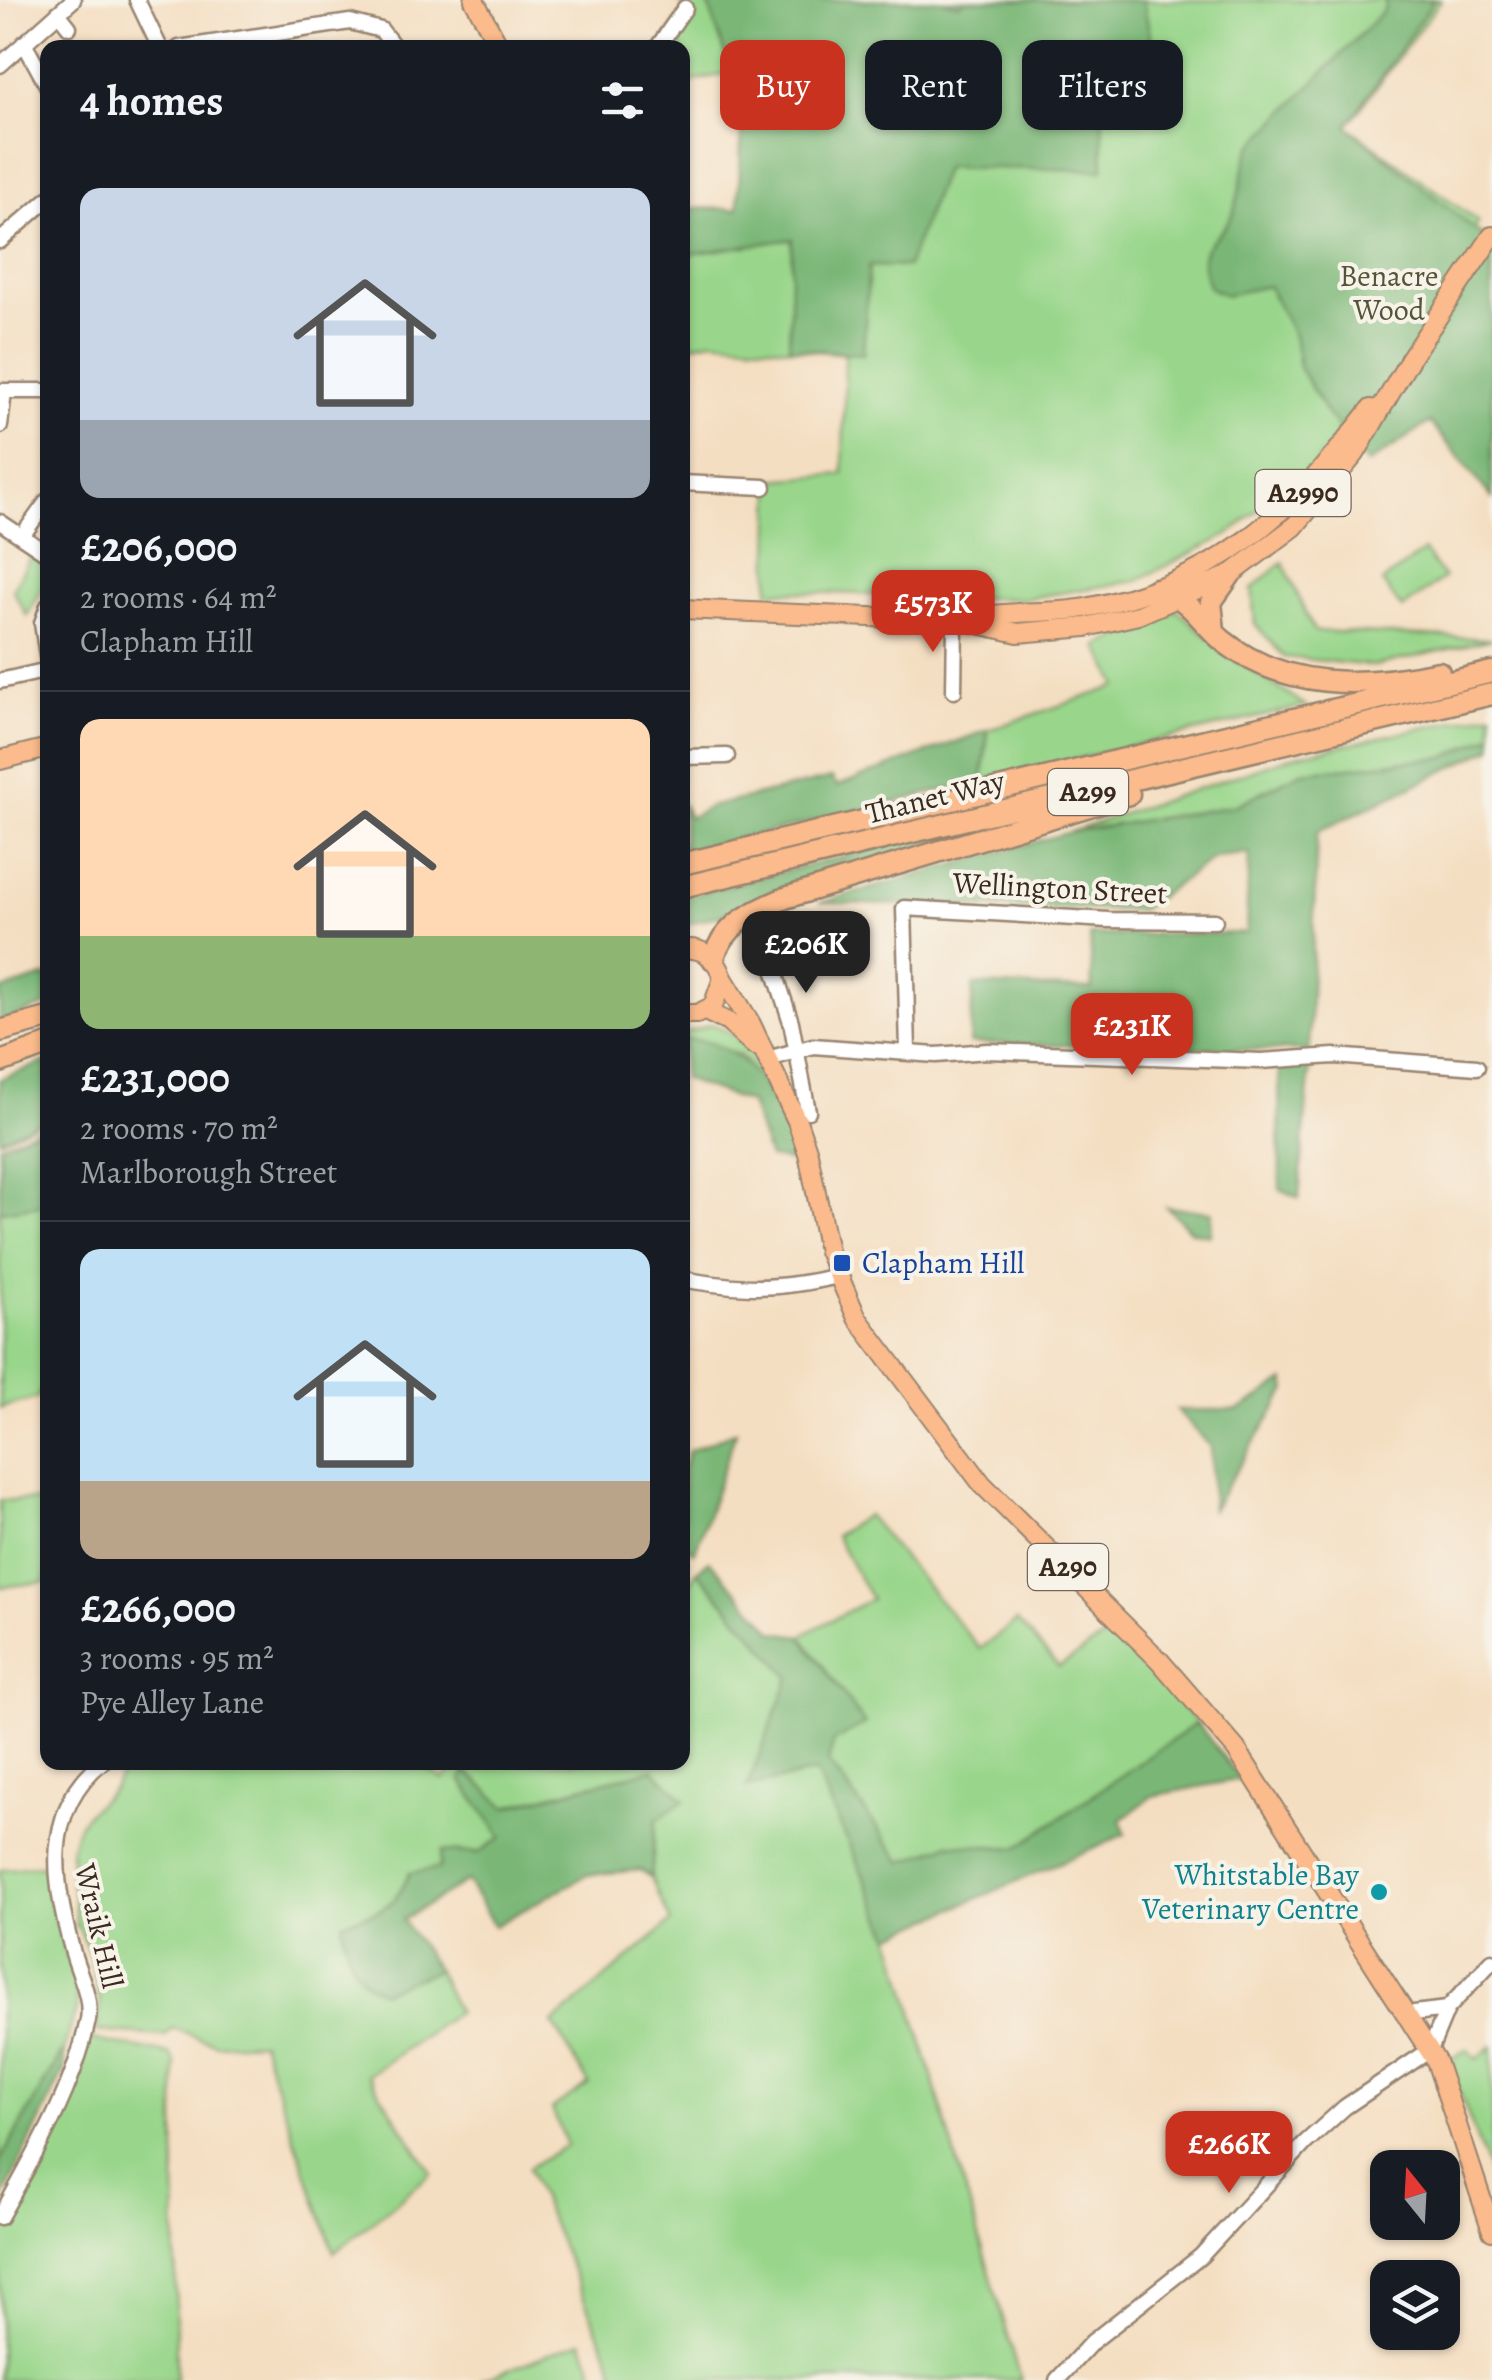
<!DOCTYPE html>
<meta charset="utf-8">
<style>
:root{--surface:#171b24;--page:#20242c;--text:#f1f3f6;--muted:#9ea1a6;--line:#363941;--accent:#c8321e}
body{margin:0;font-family:Alegreya,serif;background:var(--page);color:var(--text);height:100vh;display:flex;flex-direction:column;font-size:38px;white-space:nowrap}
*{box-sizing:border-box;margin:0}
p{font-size:32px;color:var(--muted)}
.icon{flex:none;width:55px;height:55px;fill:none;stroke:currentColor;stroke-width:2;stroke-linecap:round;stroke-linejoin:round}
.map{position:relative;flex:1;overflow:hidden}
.drawer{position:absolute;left:40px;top:40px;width:650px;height:1730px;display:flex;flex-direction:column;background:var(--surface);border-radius:20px;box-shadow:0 2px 8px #0004}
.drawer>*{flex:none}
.hud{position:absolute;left:720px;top:40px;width:620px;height:90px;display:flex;gap:20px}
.needle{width:65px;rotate:342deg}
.buttons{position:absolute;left:1370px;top:2150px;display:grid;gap:20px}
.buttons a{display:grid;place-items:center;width:90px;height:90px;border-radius:20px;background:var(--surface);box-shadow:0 2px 8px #0004;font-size:50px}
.price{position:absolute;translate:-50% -85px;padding:0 22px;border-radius:20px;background:var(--accent);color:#fff;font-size:32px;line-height:65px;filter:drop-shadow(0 2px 5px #0008)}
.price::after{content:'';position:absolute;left:50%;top:60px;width:30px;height:22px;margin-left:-15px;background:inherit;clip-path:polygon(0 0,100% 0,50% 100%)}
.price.selected{background:#222;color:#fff}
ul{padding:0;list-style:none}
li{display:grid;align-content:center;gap:20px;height:530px;padding:0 40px}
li+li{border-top:2px solid var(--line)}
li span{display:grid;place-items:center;height:310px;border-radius:20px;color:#555}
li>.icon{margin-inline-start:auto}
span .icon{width:180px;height:180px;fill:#fffc;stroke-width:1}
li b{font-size:42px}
h2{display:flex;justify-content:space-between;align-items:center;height:120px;padding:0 40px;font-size:42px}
.chip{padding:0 35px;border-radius:20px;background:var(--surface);box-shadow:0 2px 8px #0004;font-size:35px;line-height:90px}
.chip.selected{background:var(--accent);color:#fff}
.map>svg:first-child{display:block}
</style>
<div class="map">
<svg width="1492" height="2380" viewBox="0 0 1492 2380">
<rect width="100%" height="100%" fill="#f7f3e8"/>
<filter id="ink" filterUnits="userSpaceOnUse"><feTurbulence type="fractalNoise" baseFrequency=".01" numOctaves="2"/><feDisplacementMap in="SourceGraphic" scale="20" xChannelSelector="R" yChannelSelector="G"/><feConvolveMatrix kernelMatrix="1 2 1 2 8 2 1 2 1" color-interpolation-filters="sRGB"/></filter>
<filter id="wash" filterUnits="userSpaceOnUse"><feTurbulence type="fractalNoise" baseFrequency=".0048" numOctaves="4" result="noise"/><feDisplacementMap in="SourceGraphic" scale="40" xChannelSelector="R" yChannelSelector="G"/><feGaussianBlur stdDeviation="2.25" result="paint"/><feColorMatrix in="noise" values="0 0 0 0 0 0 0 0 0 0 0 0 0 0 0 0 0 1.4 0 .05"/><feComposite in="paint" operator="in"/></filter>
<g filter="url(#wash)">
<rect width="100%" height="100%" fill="#f4dec1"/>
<!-- green -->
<path fill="#99d68b" stroke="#6a8054" stroke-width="2.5" d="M677,0H1441L1347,126L1479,222L1328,449L1288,496H1275L1228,535L1135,581L1023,599L769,591L772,480L843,474L845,354L711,340L683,347V208L738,210L742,126L731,72L683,84L682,48H660L685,8Z
M1424,551L1444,578L1402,609L1382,582Z
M32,554L47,568V580L27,616L13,590Z
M1283,562L1314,631L1492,639L1374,666L1284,657L1255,624L1252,589Z
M1177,610L1229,655L1306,706L983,781L988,730L1118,686L1098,646Z
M1492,713V735L1446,757L1302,772L1234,806L1070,832L1297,755Z
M712,1024C745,1036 758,1065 771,1095L740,1055L683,1039V1034Z
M47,1204V1378L37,1398L0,1408V1211Z
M0,1500L47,1501V1582L0,1587Z
M867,1515L980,1649L1017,1621L1059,1667L1115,1630L1197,1723L1017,1848L949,1844L902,1862L828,1761L834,1741L865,1724L801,1636L871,1599L835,1536Z
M697,1571L790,1677L747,1787L816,1772L891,1936L1021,2380H619L528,2168L567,2145L552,2109L589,2084L553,2023L671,1922L651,1878L656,1820L685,1800L589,1785L506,1807L461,1780L502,1837L478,1853L443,1851L439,1868L410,1873C394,1910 380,1911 343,1922L381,1991L437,1970L457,2012L368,2075L432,2173L334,2253L261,2042L216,2044L173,2028L165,2036L97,2031C96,2023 100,2017 100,2008C99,1990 87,1937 76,1925C75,1897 66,1862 74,1836C82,1806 120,1796 123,1764L422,1763L443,1780L458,1763L682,1762L683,1593Z
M41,1865L50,1870L51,1902L75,1980L77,2007L64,2049L0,2161V1870Z
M90,2039L170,2054L175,2062L176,2380H0V2224L59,2114Z
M1492,2046V2180L1448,2061L1467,2049L1477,2059Z
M582,2341L598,2380H481Z"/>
<!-- forest -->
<path fill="#7ab777" stroke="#5a704a" stroke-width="2.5" d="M707,0H940L959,4L966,0H1143L1164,103L1102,93L1103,170L945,167L907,267L869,266L863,354L789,348L792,239L683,255V208L738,209L742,126L731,72Z
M1386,0H1434L1347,126L1492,243V498L1430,422L1367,464L1325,411L1299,367L1294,336L1268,286L1226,295L1210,288C1189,238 1220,247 1234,210C1242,189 1241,168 1251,147L1384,10Z
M988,730L982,781L683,853V804L689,818L709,807L832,778L837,786Z
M1492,735V748L1317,832L1309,1051L970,1043L973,985L1092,989L1090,935L1246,933L1249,853L1214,858L1140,910L819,903L1070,832L1234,806L1302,772L1446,757Z
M1110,790L754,906L683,925L682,897Z
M47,976V1005L0,1022V991Z
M683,1039C755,1040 776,1106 798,1163L769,1158L750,1103L683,1079Z
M47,1061V1118L0,1140V1079Z
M1310,1063L1299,1198L1280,1189L1279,1065Z
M47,1125V1204L0,1211V1145Z
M1167,1207L1212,1212L1210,1235L1191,1231Z
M1285,1381L1287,1390L1212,1509L1211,1447L1177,1410H1239Z
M736,1431L695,1552L683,1546V1469L689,1451Z
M709,1560L774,1632L801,1636L865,1724L834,1741L828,1761L902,1862L949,1844L1017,1848L1197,1723L1240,1779L1152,1796L1121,1820L1125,1834L891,1936L816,1772L747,1787L790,1677L697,1571Z
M653,1769L685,1800L656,1820L651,1878L641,1870L587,1875L494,1926L467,1881L403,1920L437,1970L381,1992C350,1976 346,1953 342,1922C380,1911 394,1910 410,1873L439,1868L442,1851L478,1853L502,1837L461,1780L466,1771L506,1807Z
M64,2049V2071L0,2204V2161Z"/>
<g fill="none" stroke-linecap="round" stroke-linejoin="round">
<!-- stream -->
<path stroke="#60b1db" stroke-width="4" d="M1489,2148L1492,2146"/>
</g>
</g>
<g filter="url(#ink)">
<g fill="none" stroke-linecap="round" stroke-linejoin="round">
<defs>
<path id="minor" d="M137,0L160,48
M58,13L69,27
M24,43L48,87
M179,48L350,22L381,30L395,48
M657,48L685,8
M0,65L73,0
M0,241L48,199
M0,391H48
M0,426L4,391
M682,483L764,487
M0,522L48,554
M22,536L48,500
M48,606L42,623L48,663
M0,681L48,670
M954,691L955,621
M682,757L727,756
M769,954L791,1022L808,1111
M908,1050L904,908L1108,920L1215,921
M770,1065L775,1057L813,1046L936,1055L988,1051L1261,1061L1334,1056L1477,1067
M682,1279C743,1290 778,1290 838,1276
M1406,2014L1447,2009
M0,2217C34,2157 74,2088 88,2020C92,1997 79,1975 73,1953C54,1885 41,1812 102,1762
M1057,2380L1092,2342L1201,2256L1305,2143L1345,2107L1430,2050L1447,2009L1492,1961"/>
<path id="major" d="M474,0L500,48
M1409,360L1492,236
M682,609L964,621L1018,633L1086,627L1138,615L1230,575L1294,527L1355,454L1413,354
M964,621C1002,609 1045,615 1085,608C1218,584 1292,512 1371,409
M0,760L48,748
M682,949C704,947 717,958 723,978L713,1006L697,1014H682
M723,978L751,1024L797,1121L808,1153L828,1251L857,1318L982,1484L1159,1660L1236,1749L1436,2061L1492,2231
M705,1011L728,1022L755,1046"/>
<path id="highway" d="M1156,589C1187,594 1200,621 1222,640C1285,691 1365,687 1439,672
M1214,631L1211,602L1230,575
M682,864L1492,672
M682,887L1492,694
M713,959C725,923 753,912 785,898L1129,794
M0,1031L48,1018
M0,1062L48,1045"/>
</defs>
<!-- minor casing -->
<use href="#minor" stroke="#988470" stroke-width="19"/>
<!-- major casing -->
<use href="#major" stroke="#988470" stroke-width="22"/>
<!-- highway casing -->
<use href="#highway" stroke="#988470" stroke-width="25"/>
<!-- minor -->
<use href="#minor" stroke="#fff" stroke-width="14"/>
<!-- major -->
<use href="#major" stroke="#fbbb8c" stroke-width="18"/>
<!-- highway -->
<use href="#highway" stroke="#fbbb8c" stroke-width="20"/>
</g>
</g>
<!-- markers -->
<rect fill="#1a4fb4" stroke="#f7f3e8" stroke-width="4" x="832" y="1253" width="20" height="20" rx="5"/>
<circle fill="#0f9aa8" stroke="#f7f3e8" stroke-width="4" cx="1379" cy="1892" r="10"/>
<g text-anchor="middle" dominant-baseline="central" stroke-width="8" stroke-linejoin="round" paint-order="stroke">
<!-- shield labels -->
<g fill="#f7f3e8" stroke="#73665b" stroke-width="2.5">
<rect x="1255.5" y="470" width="95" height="46" rx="8"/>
<rect x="1048" y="769" width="80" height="46" rx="8"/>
<rect x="1028" y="1544" width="80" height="46" rx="8"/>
</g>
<g font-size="28" font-weight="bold" fill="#3b2a1e">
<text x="1303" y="493">A2990</text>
<text x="1088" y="792">A299</text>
<text x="1068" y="1567">A290</text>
</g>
<!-- park labels -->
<g font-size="30" fill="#525539" stroke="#f7f3e8">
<text x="1389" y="276">Benacre<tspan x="1389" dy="34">Wood</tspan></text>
</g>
<!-- street labels -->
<g font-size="30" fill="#3b2a1e" stroke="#f7f3e8">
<text transform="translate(935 797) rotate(-14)">Thanet Way</text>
<text transform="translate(1060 888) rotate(3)">Wellington Street</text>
<text transform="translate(99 1926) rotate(77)">Wraik Hill</text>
</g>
<!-- transit labels -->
<g font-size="30" fill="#164399" stroke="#f7f3e8" text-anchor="start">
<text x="862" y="1263">Clapham Hill</text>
</g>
<!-- culture labels -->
<g font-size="30" fill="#0d838f" stroke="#f7f3e8" text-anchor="end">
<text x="1359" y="1875">Whitstable Bay<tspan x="1359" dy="34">Veterinary Centre</tspan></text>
</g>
</g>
</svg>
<div class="buttons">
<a><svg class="needle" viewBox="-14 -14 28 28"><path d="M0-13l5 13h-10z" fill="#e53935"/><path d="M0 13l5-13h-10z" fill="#9ea1a6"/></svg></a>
<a><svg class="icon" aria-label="layers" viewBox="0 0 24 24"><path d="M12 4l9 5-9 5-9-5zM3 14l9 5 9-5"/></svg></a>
</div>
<b class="price" style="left:933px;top:655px">£573K</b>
<b class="price selected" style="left:806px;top:996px">£206K</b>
<b class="price" style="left:1132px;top:1078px">£231K</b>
<b class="price" style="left:1229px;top:2196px">£266K</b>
<div class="hud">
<a class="chip selected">Buy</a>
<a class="chip">Rent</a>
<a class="chip">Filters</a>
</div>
<section class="drawer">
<h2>4 homes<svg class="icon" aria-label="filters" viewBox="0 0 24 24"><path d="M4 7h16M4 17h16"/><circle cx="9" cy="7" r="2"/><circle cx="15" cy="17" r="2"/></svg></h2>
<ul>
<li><span style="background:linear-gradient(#c9d6e8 75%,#9aa5b1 0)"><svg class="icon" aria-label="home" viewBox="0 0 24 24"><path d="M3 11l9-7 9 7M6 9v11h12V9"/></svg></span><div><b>£206,000</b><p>2 rooms · 64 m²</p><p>Clapham Hill</p></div></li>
<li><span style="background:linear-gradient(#ffd9b3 70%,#8fb573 0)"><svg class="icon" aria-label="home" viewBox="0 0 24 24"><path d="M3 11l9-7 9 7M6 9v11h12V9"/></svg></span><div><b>£231,000</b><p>2 rooms · 70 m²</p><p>Marlborough Street</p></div></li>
<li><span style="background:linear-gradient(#bfe0f5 75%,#b9a48a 0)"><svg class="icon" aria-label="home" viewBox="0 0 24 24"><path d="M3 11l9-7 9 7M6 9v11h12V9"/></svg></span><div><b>£266,000</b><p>3 rooms · 95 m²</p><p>Pye Alley Lane</p></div></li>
</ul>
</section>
</div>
